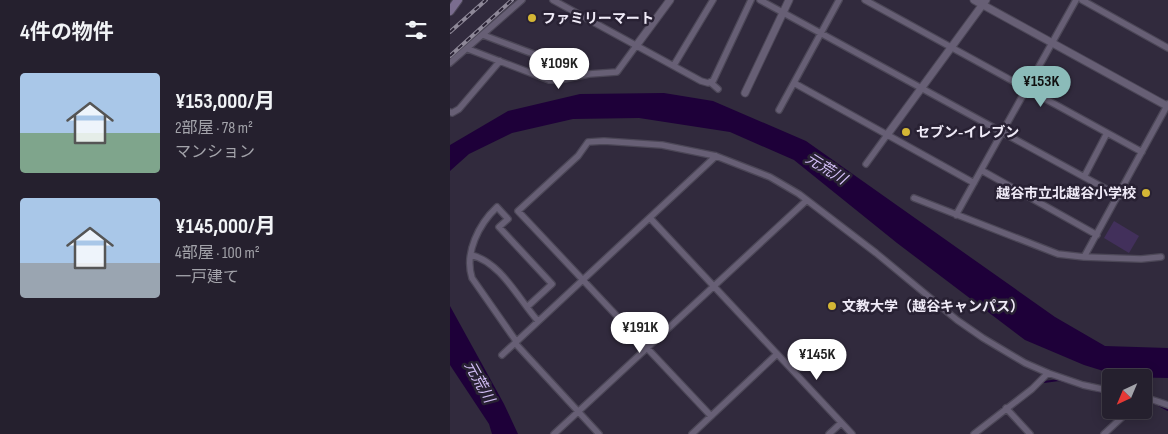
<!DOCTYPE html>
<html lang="ja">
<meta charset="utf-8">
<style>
:root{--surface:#25202e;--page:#312d3a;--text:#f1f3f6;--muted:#a3a3aa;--line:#423e4a;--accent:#8bbbb9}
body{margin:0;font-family:"Sofia Sans Condensed","Noto Sans JP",sans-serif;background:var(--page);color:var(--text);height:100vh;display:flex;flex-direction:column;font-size:19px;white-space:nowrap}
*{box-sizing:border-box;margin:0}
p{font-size:16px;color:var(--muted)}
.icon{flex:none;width:28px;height:28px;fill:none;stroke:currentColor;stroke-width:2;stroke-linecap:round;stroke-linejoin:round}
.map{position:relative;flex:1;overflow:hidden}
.sheet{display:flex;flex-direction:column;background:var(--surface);width:450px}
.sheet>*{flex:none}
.needle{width:32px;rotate:224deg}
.controls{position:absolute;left:652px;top:369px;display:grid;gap:10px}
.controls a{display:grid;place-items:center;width:50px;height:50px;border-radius:5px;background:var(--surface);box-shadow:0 2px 12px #0003,0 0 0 1px var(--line);font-size:25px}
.price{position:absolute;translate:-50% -42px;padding:0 11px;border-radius:18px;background:#fff;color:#222;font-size:16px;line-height:32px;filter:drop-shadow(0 1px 2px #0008)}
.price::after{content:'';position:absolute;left:50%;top:30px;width:15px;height:11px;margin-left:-8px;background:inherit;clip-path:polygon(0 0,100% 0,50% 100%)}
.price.current{background:var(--accent);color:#111}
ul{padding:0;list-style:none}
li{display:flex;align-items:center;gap:15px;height:125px;padding:0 20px}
li span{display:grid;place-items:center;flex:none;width:140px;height:100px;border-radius:5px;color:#555}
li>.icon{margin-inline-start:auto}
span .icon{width:60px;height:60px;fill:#fffc;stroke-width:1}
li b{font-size:21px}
h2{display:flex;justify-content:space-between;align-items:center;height:60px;padding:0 20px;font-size:21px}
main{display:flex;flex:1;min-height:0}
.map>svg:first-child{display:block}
</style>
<main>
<section class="sheet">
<h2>4件の物件<svg class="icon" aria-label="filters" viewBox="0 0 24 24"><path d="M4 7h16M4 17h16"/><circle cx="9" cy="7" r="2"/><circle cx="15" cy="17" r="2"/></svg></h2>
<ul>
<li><span style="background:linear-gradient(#a9c7e8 60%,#7fa58c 0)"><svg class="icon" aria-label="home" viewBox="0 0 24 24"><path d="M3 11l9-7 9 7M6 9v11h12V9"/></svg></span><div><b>¥153,000/月</b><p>2部屋 · 78 m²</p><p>マンション</p></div></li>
<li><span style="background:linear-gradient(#a9c7e8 65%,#9aa5b1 0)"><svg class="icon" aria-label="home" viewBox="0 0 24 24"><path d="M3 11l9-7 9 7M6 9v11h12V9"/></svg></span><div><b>¥145,000/月</b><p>4部屋 · 100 m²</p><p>一戸建て</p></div></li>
</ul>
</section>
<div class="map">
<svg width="718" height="434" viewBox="0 0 718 434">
<rect width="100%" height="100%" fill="#312a3d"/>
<!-- green -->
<path fill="#42305b" d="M664,221L689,236L679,253L654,238Z"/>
<!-- water -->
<path fill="#1e0039" d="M214,93L263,101L356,141L605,317L655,346L718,348V378L673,377L634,365L575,340L447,243L344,160L280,132L189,118L123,119L62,133L19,154L0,171V145L58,111L130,94Z
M0,306L54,404L68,434H42L39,424L0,365Z"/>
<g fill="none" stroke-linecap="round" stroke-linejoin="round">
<!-- stream -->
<path stroke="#1e0039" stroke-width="2" d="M594,382L609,380L661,395
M694,401L707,404L718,410"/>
<defs>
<path id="minor" d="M103,0L251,81L258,83L263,81L301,0
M310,0L669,196
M415,0L692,152
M632,0L718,48
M33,35L137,74
M18,49L99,80H109L139,74L167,72L186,46
M0,63L72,0
M224,65L263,0
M260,82L268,89
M344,83L524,183
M329,110L389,0
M0,112L2,113L9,109L50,61
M416,164L437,135
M531,170L647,235
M634,177L657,133
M464,198L608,254L634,257L718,104
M506,215L626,0
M200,218L402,434
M21,255C51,262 69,300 88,321
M634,257L691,259L711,257
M66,341L22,278C14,253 29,224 47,207L58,219L49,227L102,284L77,307
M65,343L149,434
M52,355L266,156
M694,397L718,405
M556,408L580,434
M261,416L68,211L128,156L138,142L154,141L212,145L266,156L320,177L349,194L426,253L507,320L533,338L575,363L598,373L633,385L661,391
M104,434L357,200
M242,434L327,354
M379,434L391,423
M524,434L582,389L598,373
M654,434L680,410"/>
<path id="tertiary" d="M524,0L717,106
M186,46L220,0
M295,93L339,0
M437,135L536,0"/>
<path id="secondary" d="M0,11L8,0"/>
</defs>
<!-- minor casing -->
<use href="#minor" stroke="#4c4757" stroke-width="8"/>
<!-- tertiary casing -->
<use href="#tertiary" stroke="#4c4757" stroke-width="9"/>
<!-- secondary casing -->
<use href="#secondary" stroke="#4c4757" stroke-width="10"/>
<!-- minor -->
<use href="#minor" stroke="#675f75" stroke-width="5.5"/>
<!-- tertiary -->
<use href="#tertiary" stroke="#675f75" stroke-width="7"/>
<!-- secondary -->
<use href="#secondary" stroke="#7a6d8f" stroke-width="8"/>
<defs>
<path id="rail" d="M0,32L36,0
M0,56L62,0"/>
</defs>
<!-- rail casing -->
<use href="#rail" stroke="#8e8898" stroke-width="4"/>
<!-- rail -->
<use href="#rail" stroke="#282133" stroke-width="2" stroke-dasharray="5.5" stroke-linecap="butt"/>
</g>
<!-- markers -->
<g fill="#d4b635" stroke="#282133" stroke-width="2">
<circle cx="82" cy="18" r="5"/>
<circle cx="456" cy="132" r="5"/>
<circle cx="696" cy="193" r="5"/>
<circle cx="382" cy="306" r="5"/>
</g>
<g text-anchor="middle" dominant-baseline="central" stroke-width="5" stroke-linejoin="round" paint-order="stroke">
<!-- poi labels -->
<g font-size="14" font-weight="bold" fill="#efeaf7" stroke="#282133" text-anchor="start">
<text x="92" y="18">ファミリーマート</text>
<text x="466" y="132">セブン-イレブン</text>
<text x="686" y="193" text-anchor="end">越谷市立北越谷小学校</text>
<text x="392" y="306">文教大学（越谷キャンパス）</text>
</g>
<!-- water labels -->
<g font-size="15" font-style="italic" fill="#d4bff7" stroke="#282133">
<text transform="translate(376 169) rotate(32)">元荒川</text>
<text transform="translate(29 382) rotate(61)">元荒川</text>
</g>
</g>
</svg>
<div class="controls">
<a><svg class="needle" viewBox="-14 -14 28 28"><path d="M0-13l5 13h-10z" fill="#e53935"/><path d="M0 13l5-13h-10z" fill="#a3a3aa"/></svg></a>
</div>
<b class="price" style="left:109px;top:90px">¥109K</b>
<b class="price current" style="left:591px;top:108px">¥153K</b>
<b class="price" style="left:190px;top:354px">¥191K</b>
<b class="price" style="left:367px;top:381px">¥145K</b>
</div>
</main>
